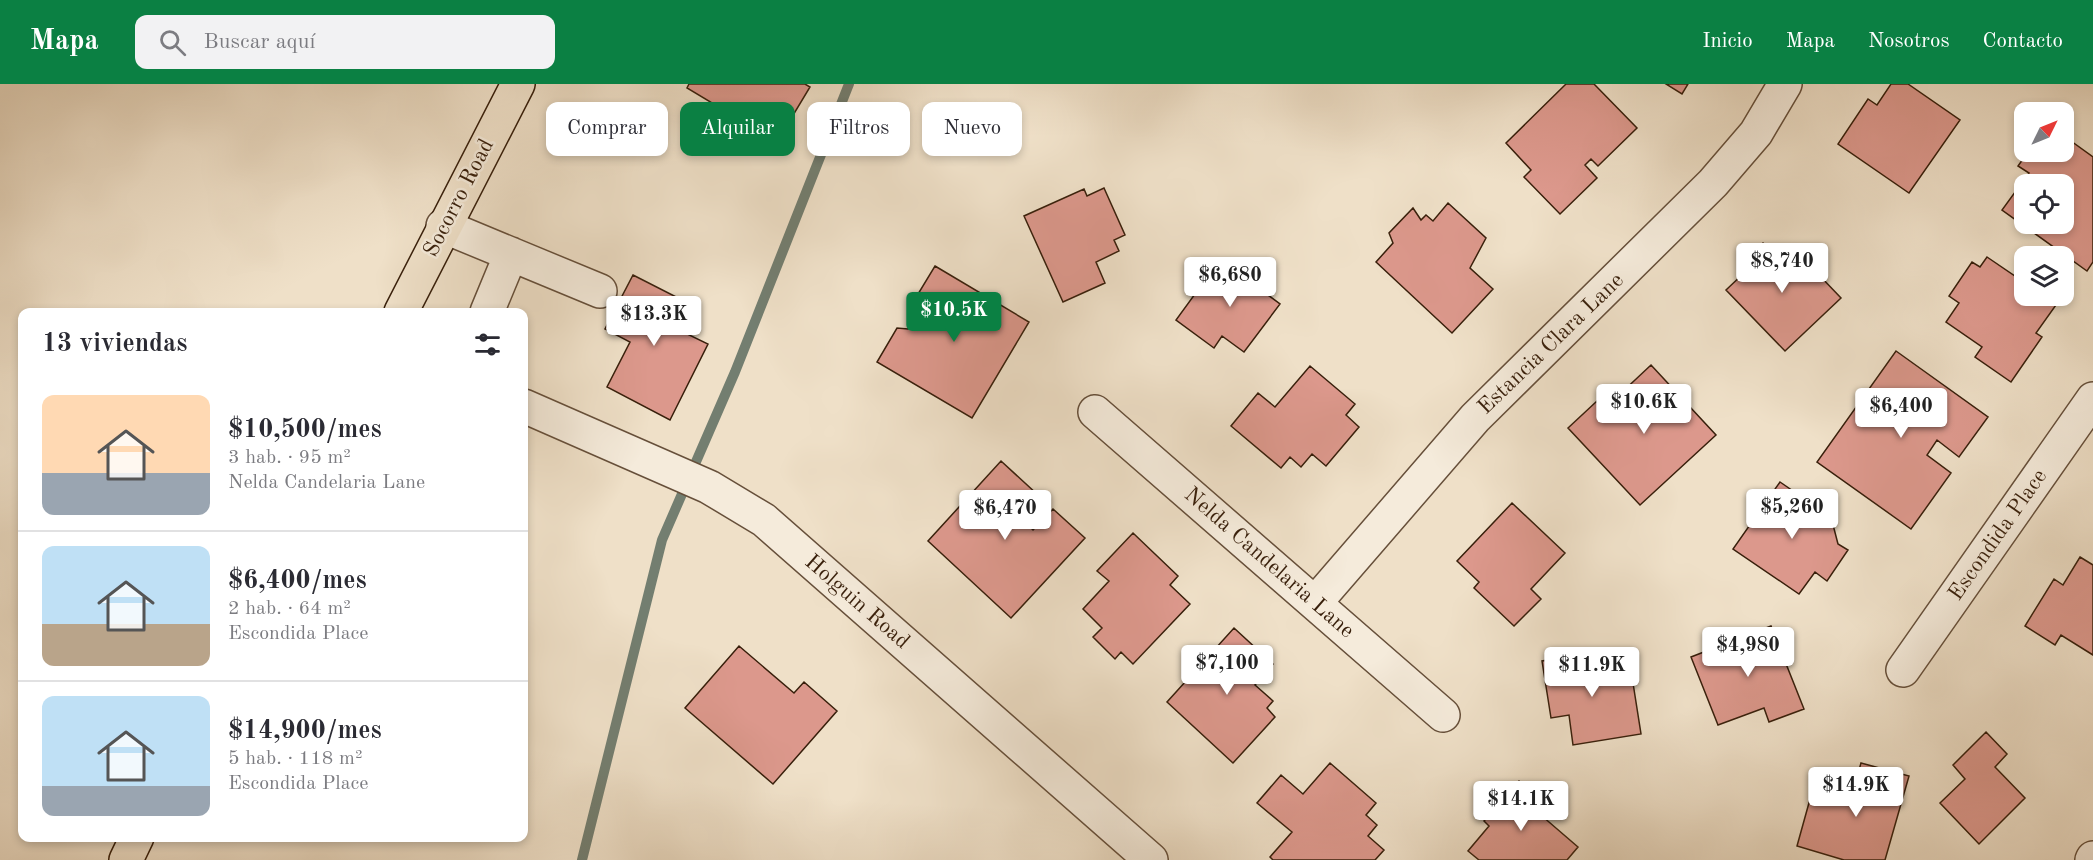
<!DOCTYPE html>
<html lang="es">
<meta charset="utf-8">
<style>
:root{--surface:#fff;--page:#f2f2f3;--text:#2b2b33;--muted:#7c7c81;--line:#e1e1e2;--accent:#0b8043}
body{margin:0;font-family:"Old Standard TT",serif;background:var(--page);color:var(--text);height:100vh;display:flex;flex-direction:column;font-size:22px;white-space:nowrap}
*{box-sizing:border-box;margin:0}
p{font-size:20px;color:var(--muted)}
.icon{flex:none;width:33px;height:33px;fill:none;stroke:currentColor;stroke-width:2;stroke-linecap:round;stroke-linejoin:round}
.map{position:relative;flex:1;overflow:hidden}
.drawer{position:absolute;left:18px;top:224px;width:510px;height:534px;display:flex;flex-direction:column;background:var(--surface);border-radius:12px;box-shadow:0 3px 9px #0003}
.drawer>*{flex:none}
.banner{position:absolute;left:546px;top:18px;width:570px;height:54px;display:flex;gap:12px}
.needle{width:39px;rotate:47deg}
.fabs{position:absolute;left:2014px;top:18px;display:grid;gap:12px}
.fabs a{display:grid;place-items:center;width:60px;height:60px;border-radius:12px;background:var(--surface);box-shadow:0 3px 9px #0003;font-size:30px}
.price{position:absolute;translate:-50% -51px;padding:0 14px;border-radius:6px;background:#fff;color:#222;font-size:20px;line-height:39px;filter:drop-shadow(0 2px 3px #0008)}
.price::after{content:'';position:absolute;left:50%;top:36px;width:18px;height:14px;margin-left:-9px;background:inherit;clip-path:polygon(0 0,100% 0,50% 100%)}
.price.active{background:var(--accent);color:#fff}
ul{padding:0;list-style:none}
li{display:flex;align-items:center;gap:18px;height:150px;padding:0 24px}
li+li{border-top:2px solid var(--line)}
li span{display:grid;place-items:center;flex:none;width:168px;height:120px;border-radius:12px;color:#555}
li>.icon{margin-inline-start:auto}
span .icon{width:72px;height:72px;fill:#fffc;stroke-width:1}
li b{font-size:26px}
h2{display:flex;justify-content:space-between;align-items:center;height:72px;padding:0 24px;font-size:26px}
.pill{padding:0 21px;border-radius:12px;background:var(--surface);box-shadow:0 3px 9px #0003;font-size:21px;line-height:54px}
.pill.active{background:var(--accent);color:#fff}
header{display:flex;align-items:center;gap:36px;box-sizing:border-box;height:84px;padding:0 30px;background:var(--accent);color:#fff}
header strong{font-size:28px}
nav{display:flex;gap:33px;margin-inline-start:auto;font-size:21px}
.search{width:420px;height:54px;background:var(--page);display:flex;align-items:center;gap:15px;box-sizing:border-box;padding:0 21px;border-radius:12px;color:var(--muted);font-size:22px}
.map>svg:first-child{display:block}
</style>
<header>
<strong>Mapa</strong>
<div class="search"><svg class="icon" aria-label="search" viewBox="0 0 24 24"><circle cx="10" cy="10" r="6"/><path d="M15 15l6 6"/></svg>Buscar aquí</div>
<nav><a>Inicio</a><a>Mapa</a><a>Nosotros</a><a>Contacto</a></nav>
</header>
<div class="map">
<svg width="2093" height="776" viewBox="0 0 2093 776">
<rect width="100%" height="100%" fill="#efe0c8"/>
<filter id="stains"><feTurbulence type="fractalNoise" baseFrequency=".00333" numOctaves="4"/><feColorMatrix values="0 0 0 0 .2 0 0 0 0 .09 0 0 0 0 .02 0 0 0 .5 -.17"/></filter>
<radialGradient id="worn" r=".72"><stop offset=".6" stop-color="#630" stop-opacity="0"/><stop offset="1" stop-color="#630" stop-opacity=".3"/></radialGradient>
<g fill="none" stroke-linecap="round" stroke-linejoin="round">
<!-- stream -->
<path stroke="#737e70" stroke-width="10" d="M582,776L662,456L735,288L849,0"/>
</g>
<!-- building -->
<path fill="#dc988c" stroke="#381f0b" stroke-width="1.5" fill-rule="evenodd" d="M689,0H805L810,3L777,58L687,4Z
M1566,0H1594L1637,44L1598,82L1591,75L1585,81L1597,94L1560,130L1524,93L1531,86L1506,59Z
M1666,0H1688L1682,10Z
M1891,0H1908L1960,36L1909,109L1838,60L1868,15L1877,21Z
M2064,52L2093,73V178L2087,187L2002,126L2029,89L2018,82L2028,68H2064ZM2025,100H2064V140H2025Z
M1104,104L1125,151L1114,156L1119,167L1096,178L1105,199L1063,218L1024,132L1084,105L1087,112Z
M1448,119L1486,154L1470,184L1493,205L1452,249L1376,178L1393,159L1389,149L1413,124L1421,136L1426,131L1433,137Z
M1763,159L1775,171L1798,169L1841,214L1785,267L1726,206L1745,188L1739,182Z
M1987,173L2025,199V212H2043L2056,221L2036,249L2042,253L2011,298L1975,273L1982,263L1946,238L1959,219L1949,212L1972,178L1980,183Z
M1219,177L1246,198L1255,184L1273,196L1264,208L1280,220L1244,268L1222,252L1214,264L1176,236Z
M935,182L1029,238L972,334L877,278L897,244L908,245L923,220L915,215Z
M633,191L696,223L683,248L708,260L670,336L607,303L630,258L605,245Z
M1896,267L1988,333L1959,373L1937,356L1927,371L1951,389L1911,445L1817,378Z
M1651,281L1716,351L1640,421L1568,344L1597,317L1615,336L1630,322L1619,311Z
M1310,282L1355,320L1346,331L1359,343L1326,382L1312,370L1301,383L1290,373L1281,384L1231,342L1258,309L1275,323Z
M1001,377L1038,411L1019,432L1033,446L1053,425L1085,454L1011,534L928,457Z
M1780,398L1831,433L1838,460L1848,466L1827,497L1815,488L1799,510L1733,465Z
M1512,419L1565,469L1531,505L1541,515L1514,542L1474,504L1479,498L1457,477Z
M1133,449L1178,492L1170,501L1190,520L1133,580L1121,568L1115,575L1093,553L1102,544L1083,525L1109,497L1097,487Z
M2080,473L2093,481V571L2061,551L2055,561L2025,542L2054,495L2063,501Z
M1771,542L1804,625L1769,638L1764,624L1718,641L1691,573Z
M1234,544L1273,580L1255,601L1273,617L1267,624L1275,633L1233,679L1167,618Z
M739,562L794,609L804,598L837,627L773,700L685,624Z
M1602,568L1604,584L1630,580L1641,650L1573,661L1569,631L1551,634L1542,577Z
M1986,648L2007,670L1995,683L2025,714L1979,760L1940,719L1965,695L1953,681Z
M1330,679L1376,719L1366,731L1377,741L1368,752L1384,766L1375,776H1273L1270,773L1292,748L1257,719L1281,691L1303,710Z
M1861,679L1909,692L1885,776H1844L1797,762L1812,708L1850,718Z
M1519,697L1549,724L1542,732L1578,763L1567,776H1479L1468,767L1489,742L1484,737Z"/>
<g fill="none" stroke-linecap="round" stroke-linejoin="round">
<defs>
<path id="minor" d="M443,142L600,207
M487,228L511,170
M524,322L709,403L764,436L1151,776
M1095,328L1443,631
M1315,519L1475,334L1713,99L1756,49L1785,0
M1903,586L2093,315
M2092,776L2093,774"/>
<path id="major" d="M401,228L518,0
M126,776L137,753"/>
</defs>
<!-- minor casing -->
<use href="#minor" stroke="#664f3a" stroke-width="36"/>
<!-- major casing -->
<use href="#major" stroke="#381f0b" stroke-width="36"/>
<!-- minor -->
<use href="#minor" stroke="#f5ebdb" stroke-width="33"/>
<!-- major -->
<use href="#major" stroke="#efe0c8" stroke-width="33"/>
</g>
<g text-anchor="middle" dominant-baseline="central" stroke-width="5" stroke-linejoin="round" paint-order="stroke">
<!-- street labels -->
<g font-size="22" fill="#381f0b" stroke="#f5ebdb">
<text transform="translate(459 114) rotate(-63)">Socorro Road</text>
<text transform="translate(1551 260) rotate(-44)">Estancia Clara Lane</text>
<text transform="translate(1998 451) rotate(-55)">Escondida Place</text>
<text transform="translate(1269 479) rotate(41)">Nelda Candelaria Lane</text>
<text transform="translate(857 518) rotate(41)">Holguin Road</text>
</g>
</g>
<rect width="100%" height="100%" filter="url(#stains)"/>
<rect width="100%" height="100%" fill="url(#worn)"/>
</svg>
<div class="fabs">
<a><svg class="needle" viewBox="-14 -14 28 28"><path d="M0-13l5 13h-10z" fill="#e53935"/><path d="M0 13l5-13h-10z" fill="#7c7c81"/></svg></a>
<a><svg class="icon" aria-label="locate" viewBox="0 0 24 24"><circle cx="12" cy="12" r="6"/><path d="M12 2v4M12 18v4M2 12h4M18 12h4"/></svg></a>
<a><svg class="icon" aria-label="layers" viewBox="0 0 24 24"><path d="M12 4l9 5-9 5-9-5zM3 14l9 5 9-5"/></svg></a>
</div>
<b class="price" style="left:1782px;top:210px">$8,740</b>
<b class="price" style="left:1230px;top:224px">$6,680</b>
<b class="price active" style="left:954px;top:259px">$10.5K</b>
<b class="price" style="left:654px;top:263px">$13.3K</b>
<b class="price" style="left:1644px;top:351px">$10.6K</b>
<b class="price" style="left:1901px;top:355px">$6,400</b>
<b class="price" style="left:1792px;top:456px">$5,260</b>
<b class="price" style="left:1005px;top:457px">$6,470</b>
<b class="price" style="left:1748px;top:594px">$4,980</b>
<b class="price" style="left:1227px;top:612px">$7,100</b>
<b class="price" style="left:1592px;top:614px">$11.9K</b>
<b class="price" style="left:1856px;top:734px">$14.9K</b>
<b class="price" style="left:1521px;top:748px">$14.1K</b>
<div class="banner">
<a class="pill">Comprar</a>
<a class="pill active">Alquilar</a>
<a class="pill">Filtros</a>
<a class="pill">Nuevo</a>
</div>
<section class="drawer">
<h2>13 viviendas<svg class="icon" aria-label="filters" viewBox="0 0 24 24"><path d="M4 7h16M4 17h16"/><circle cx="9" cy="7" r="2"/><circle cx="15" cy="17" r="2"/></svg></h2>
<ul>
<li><span style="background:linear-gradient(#ffd9b3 65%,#9aa5b1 0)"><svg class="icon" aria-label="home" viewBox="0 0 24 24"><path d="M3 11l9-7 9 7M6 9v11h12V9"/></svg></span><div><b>$10,500/mes</b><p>3 hab. · 95 m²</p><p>Nelda Candelaria Lane</p></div></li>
<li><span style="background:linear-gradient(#bfe0f5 65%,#b9a48a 0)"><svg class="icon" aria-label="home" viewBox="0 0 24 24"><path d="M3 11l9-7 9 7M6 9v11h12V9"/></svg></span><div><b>$6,400/mes</b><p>2 hab. · 64 m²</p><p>Escondida Place</p></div></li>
<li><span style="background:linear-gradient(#bfe0f5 75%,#9aa5b1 0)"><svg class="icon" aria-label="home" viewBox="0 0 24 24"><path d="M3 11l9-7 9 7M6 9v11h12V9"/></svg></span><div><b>$14,900/mes</b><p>5 hab. · 118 m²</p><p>Escondida Place</p></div></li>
</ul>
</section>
</div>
